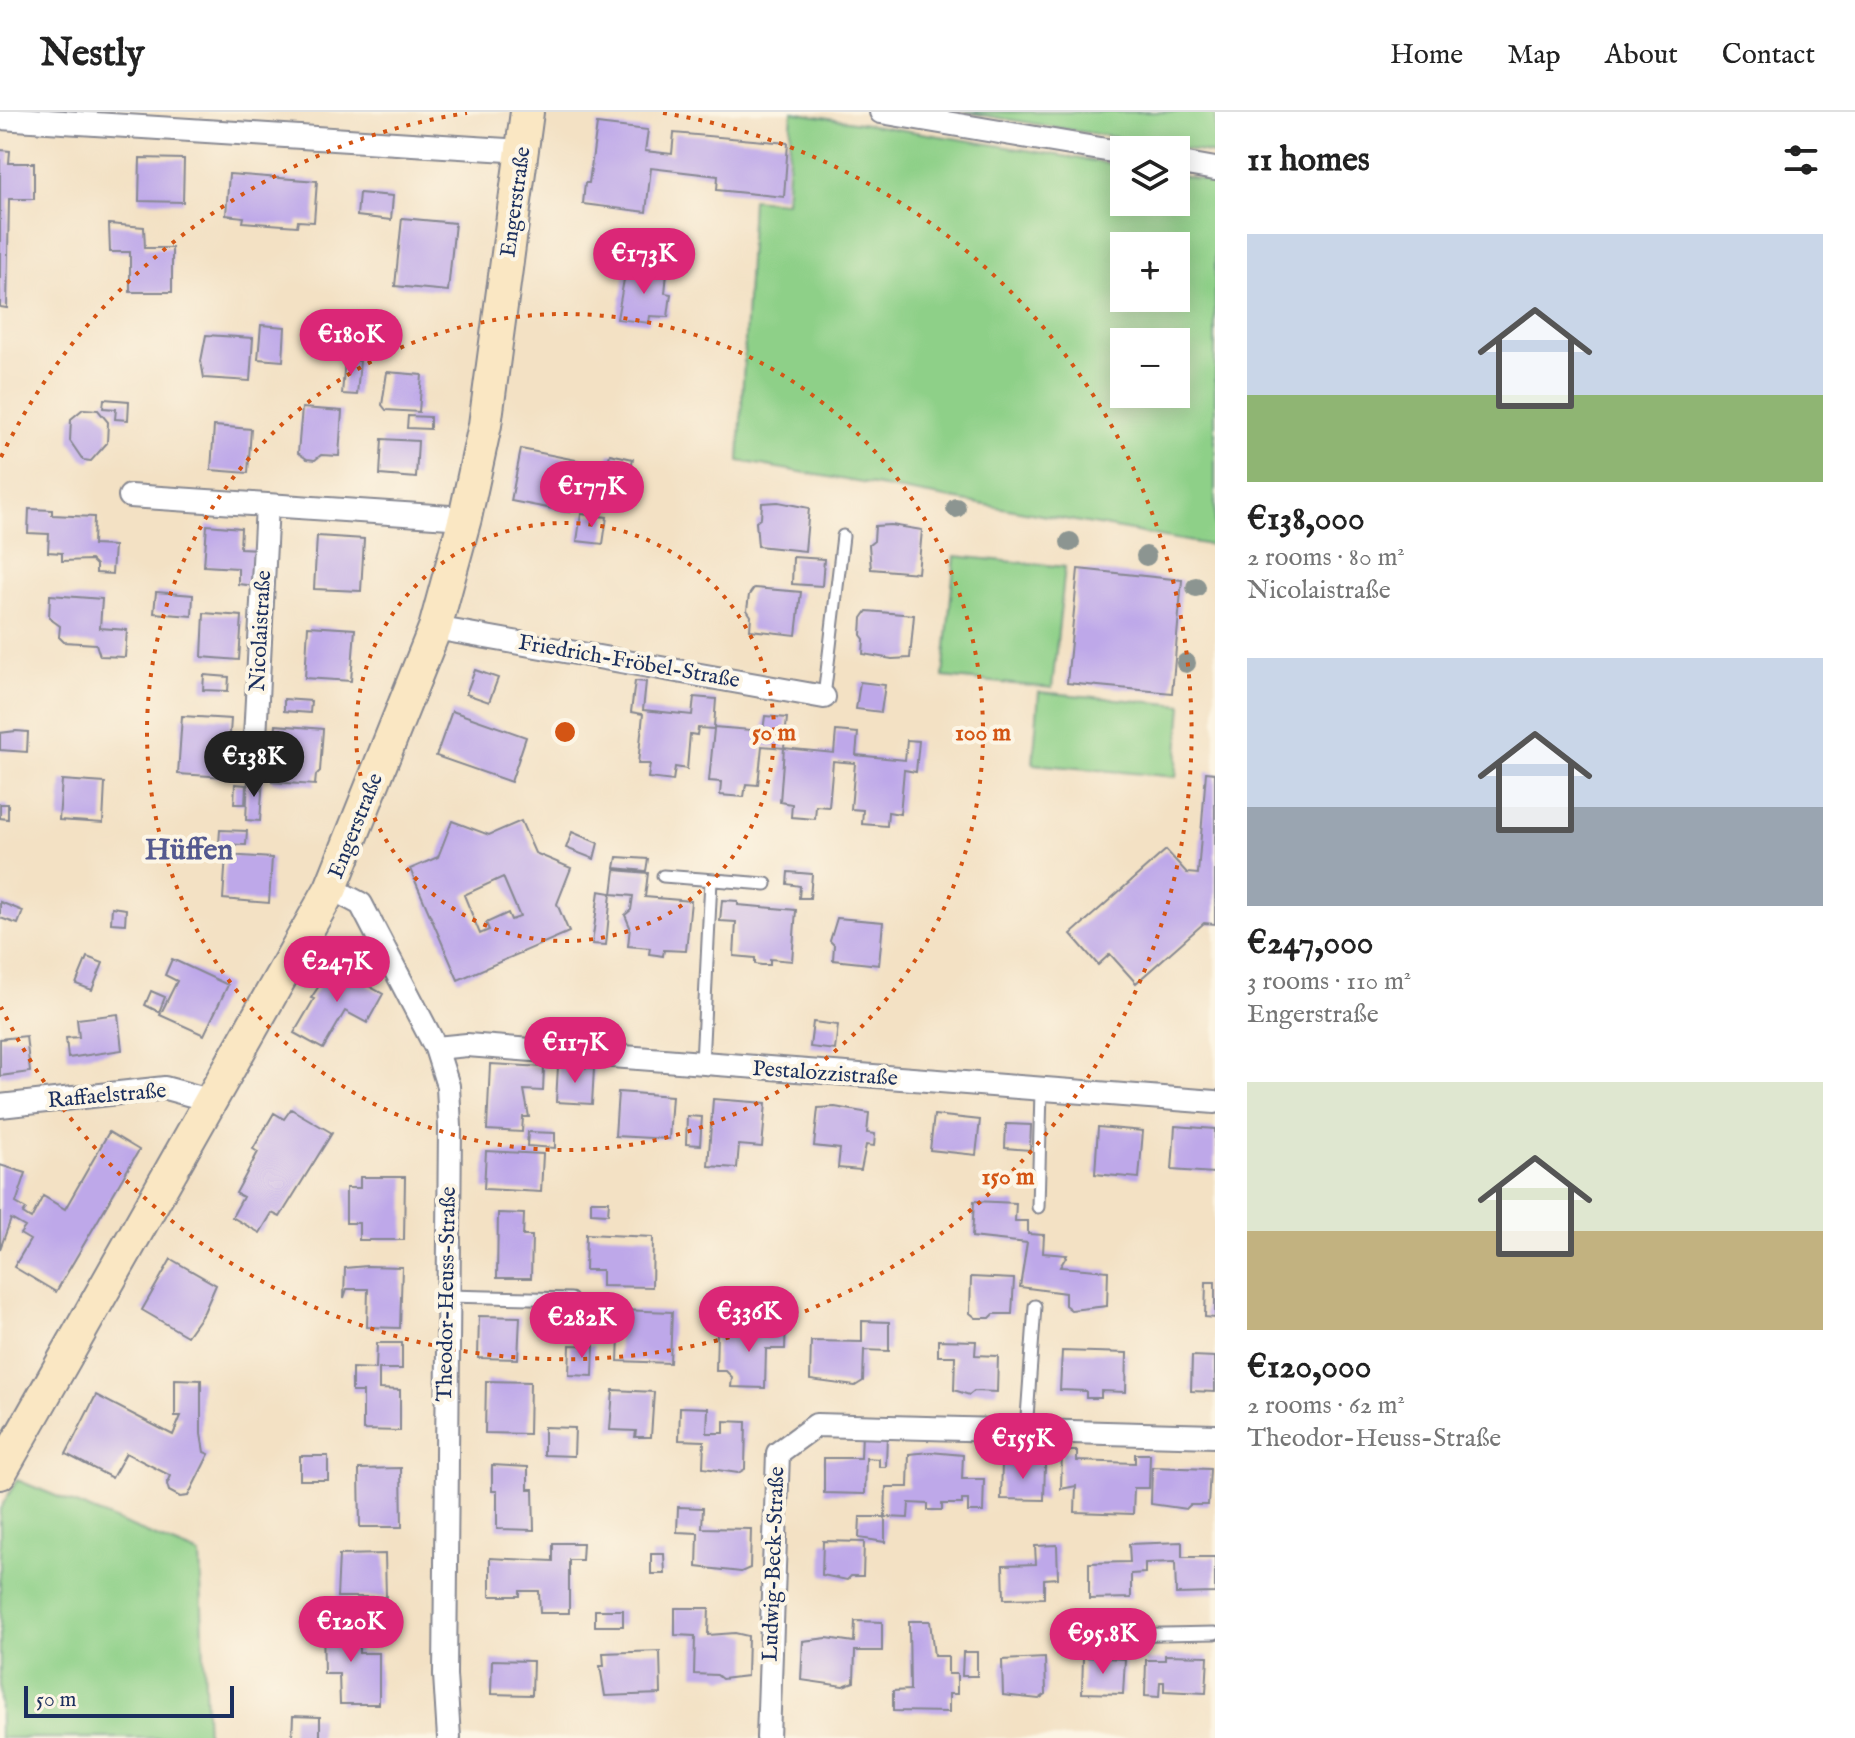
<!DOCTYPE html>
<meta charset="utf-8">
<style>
:root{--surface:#fff;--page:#f2f2f2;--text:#222;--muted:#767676;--line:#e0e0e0;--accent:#db2777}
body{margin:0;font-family:"IM FELL English",serif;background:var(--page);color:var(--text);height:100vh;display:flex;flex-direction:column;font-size:30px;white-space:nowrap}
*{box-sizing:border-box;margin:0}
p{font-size:26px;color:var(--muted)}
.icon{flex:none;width:44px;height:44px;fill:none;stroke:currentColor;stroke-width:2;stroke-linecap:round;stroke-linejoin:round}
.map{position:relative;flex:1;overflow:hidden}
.details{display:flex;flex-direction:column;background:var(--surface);width:640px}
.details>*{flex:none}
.controls{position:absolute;left:1110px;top:24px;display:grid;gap:16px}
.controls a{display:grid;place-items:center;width:80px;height:80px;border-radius:0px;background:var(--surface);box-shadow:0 4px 20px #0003;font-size:40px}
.scale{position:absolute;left:24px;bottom:20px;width:210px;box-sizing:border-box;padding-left:8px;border:4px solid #1b2f5e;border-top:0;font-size:22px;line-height:28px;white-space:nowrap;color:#1b2f5e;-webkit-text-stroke:6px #fcf5e5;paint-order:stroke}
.price{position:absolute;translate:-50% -68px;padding:0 18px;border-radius:28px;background:var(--accent);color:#fff;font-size:26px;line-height:52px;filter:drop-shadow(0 2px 4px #0008)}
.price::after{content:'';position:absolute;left:50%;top:48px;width:24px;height:18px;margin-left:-12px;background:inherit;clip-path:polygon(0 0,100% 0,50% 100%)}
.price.selected{background:#222;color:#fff}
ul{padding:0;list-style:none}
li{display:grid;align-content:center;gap:16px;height:424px;padding:0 32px}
li span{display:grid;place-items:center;height:248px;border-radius:0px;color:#555}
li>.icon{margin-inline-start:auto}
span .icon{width:144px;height:144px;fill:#fffc;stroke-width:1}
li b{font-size:34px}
h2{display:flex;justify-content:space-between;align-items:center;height:96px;padding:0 32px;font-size:34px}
header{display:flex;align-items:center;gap:48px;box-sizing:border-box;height:112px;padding:0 40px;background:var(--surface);border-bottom:2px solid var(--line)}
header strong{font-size:38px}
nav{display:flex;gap:44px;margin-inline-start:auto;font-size:28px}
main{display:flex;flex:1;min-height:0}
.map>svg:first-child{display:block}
</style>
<header>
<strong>Nestly</strong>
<nav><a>Home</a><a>Map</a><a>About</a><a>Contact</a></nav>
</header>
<main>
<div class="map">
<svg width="1215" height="1626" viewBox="0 0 1215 1626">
<rect width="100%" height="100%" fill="#fcf5e5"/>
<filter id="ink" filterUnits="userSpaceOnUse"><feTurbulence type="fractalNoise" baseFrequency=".0125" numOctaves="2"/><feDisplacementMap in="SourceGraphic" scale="16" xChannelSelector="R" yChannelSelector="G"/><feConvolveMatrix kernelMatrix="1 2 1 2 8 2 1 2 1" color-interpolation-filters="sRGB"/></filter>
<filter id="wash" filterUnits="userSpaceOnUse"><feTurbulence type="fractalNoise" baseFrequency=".006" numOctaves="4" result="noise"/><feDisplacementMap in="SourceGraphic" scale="32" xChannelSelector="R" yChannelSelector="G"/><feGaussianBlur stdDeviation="1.8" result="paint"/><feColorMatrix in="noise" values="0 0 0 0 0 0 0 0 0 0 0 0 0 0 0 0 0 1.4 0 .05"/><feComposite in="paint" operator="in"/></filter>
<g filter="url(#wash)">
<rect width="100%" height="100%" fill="#f3e1c4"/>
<!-- green -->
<path fill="#8ed088" stroke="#548073" stroke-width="2" fill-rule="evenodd" d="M792,0L1124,54V90H1176V63L1215,70V434L739,349L752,87L786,90ZM1124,134H1176V186H1124ZM1124,230H1176V282H1124Z
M964,0H1215V42Z
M955,444L1065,455L1052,576L943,565Z
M1039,580L1182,593L1176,665L1033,652Z
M17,1368L200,1443L207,1626H0V1397Z"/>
<g id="blocks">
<!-- building -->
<path fill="#bea8e9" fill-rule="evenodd" d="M597,12L648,18L645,39L672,42L674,21L788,31L784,85L717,78L718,64L651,56L646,100L583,92L585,71H589Z
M0,38L10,39L9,51H34V87H9L7,196L0,195Z
M140,46L184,47L183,90L139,89Z
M229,62L317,69L314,110L298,109L297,114L243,110L244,105L226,103Z
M359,81L393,84L391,108L357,104Z
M402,106L455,111L448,179L395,174Z
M109,112L144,115L145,136H172V180H130V140H110Z
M626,156L667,161L665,181L671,182L668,205L650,204L649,211L617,207Z
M261,213L285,215L283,249L258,247Z
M206,223L253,226L250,269L204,266L201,249Z
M345,247L360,249L357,283L342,282Z
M387,260L422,263L419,300L386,298L382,293Z
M104,287L129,289L128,308L115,307L116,297L103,296Z
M302,296L342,299L339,344L321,343L315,348L307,347L298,341Z
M83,297L98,298L108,310L107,331L91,349L83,348L70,329L71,307Z
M408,304L430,305V317L407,316Z
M214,314L251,317L248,361L211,358Z
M382,327L418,329L416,366L380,363Z
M521,337L591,351L587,373L566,369L563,383L572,385L569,400L511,389Z
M610,342L633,347L630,359L607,354Z
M778,390L809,396L805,439L758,434L756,410L761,406L762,391Z
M29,397L52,398V403L94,405L93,433L114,434L112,462L96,461V453L91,448L62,449V441L48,440L49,422L28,421Z
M581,402L607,405L603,432L577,429Z
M207,413L241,416L240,436L259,437L256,474L238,472V456L204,454Z
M891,413L922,418L918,461L871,457L869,433L874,429L875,414Z
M317,424L364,427L361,479L314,477Z
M793,445L824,447L822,474L792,472Z
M1078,457L1182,468L1172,581L1067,571Z
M754,476L801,480L796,523L750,518L751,504L747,498L749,483Z
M156,480L193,483L192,504L154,501Z
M50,483L102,487L100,516L127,518L125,545L100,544L96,532L64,530L59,525L60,514L49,506Z
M867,499L914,503L910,546L892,547L863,542L864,527L861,523L862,506Z
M204,501L242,504L239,548L202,545Z
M308,514L355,517L351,569L305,566Z
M475,558L498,566L489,590L466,582Z
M204,563L229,565L228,579L203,578Z
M635,569L646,570L643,598L692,603L694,585L716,587L714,615L763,619L765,604L787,606L784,636L762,634L758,673L746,672L744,685L720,683L721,670L709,669L714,617L698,616L697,623L690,622L687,657L675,655L673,669L648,666L650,652H638L643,602L631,600Z
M860,570L885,573L881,600L856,597Z
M284,587L311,589L310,601L284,599Z
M452,599L526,625L511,670L436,644Z
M182,604L231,607L227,665L178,662Z
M276,613L323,617L320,659L316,663L315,673L272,670Z
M16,619L28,620L27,640L0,638V621Z
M836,619L858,621L856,643L905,648L907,628L919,629L916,660L904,658L900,702L888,700L887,714L862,712L863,698L851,697L855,651L833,649L829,695L816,694L815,707L791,705L792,692L780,690L784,636L834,641Z
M1206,660L1215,661V812L1204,811L1136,871L1110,842L1098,853L1071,822L1166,738L1187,761L1198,762Z
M248,665L263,666L260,709L246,708Z
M62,668L105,671L103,711L59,708Z
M235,672L246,673L245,692H234Z
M0,692H8V707L0,706Z
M452,709L489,723L521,709L535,741L571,756L557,792L569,820L458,868L410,757L438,745ZM503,765L520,805L511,808L508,801L486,811L489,818L480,822L464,783Z
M220,718L247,719L246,733L219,732Z
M572,720L598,731L594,747L566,736Z
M226,743L272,746L269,791L223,787Z
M617,745L648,747L646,759L615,756Z
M615,758L648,761L645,785L691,789L686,839L664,838L663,844L657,843L649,842L650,836L628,834L630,815L625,803L631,798L633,784L612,782Z
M788,760L812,762L810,786H799L800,774L787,772Z
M599,779L611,781L606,833L592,832Z
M722,788L738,789V793L796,798L792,849L770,847V853H762L755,852V846L734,844L736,810L720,809Z
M0,790L23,799L18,812L0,806Z
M112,795L126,797L125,812L111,811Z
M837,806L883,810L879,853L833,848L834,833L830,829Z
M87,845L103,851L92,878L76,872Z
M172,847L228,873L204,923L160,903L177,869L165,863Z
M335,850L369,869L367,873L383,882L367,911L345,899L323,937L294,921L314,887L311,886Z
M151,879L165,885L159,900L145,893Z
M118,902L122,938L68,946L66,926L79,925L77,907Z
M813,910L838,913L835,938L810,935Z
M26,924L30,960L0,964V927Z
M490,952L544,955L543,979L524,978L529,1005H523L522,1020L487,1018Z
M558,954L594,956L592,992L556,990Z
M618,980L672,984L669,1027L615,1024Z
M713,987L766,991L762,1035L739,1033L737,1056L708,1054Z
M835,995L869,1001L867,1021L875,1022L874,1034L866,1033L861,1058L838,1056L840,1037L814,1034L818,996Z
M291,997L332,1021L280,1105L272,1101L260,1121L232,1105L243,1085L236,1081L258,1040L253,1037L274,1001L284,1007Z
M934,1003L980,1008L976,1043L930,1038Z
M687,1004L702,1005L700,1033L686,1032Z
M1006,1012L1031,1013L1030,1038L1005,1036Z
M1175,1014L1215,1017L1214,1061L1172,1058Z
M1098,1015L1143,1019L1139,1066L1095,1062Z
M109,1020L139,1038L56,1180L14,1155L30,1128L20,1122L25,1115L11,1107L0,1137V1053L26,1061L16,1091L26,1097L23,1102L31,1107L43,1084L65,1097Z
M528,1020L555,1021V1036L527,1034Z
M486,1039L543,1042L541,1080L484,1077Z
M360,1065H405L404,1128H359V1111H346V1076H360Z
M591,1089H609L608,1102L591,1101Z
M974,1089L1016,1091L1015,1109H1028V1122L1044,1123L1043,1141L1067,1143L1060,1155L1108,1159L1107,1194L1071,1198L1065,1193V1181L1020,1175L1027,1131L972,1125Z
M498,1101L524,1102L523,1124H532L531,1166H497Z
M586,1122L653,1125L652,1175L602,1174V1158H585Z
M171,1147L216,1173L204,1200L187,1224L142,1198Z
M367,1154L402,1155L400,1216L367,1215L368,1177H347L344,1186L345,1156Z
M971,1165L1014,1167L1012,1202H994L990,1206H976L970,1201Z
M1206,1170H1215V1206L1205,1205Z
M620,1198L672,1200L670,1251L618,1249Z
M479,1204L520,1205L518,1247L478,1246Z
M766,1207L786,1208L785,1237H766L765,1276L731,1275L732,1265L726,1259H716L717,1221H765Z
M862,1209L889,1210V1239L864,1238L863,1269L855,1274L810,1268L811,1229L862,1230Z
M938,1228L976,1229L975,1243L998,1244L997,1280L974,1279L969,1283L954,1278L955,1244H938Z
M377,1231H402V1257H379V1277L400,1278V1319L363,1318V1280H352V1256L376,1257Z
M570,1233L594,1234L593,1264L569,1263Z
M1062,1239L1127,1241L1126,1280L1101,1279V1286H1086V1279L1060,1278Z
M1192,1244L1215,1245V1280L1191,1279Z
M175,1267L201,1268V1322L204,1340L209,1342L188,1384L180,1385L169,1379L167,1372L171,1364L126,1341L112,1366L66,1342L96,1283L173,1323L181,1304H175Z
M486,1269L530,1270L529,1322L485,1321Z
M613,1278L654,1280L651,1325H635L636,1319L610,1318Z
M680,1295L708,1296L707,1321H724V1309L746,1310L745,1357L738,1361L703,1356L704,1329L679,1328Z
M544,1315L575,1316L574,1344L544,1343Z
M862,1321L887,1322L886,1355H879V1347L866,1346L865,1382L824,1381V1346H861Z
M1062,1339H1077V1349L1135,1351V1342H1150L1149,1376H1134L1133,1402L1075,1400L1076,1374L1061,1377Z
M930,1340L963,1343L962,1367H984L983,1400H968V1388H962V1392H942V1398H928V1392L909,1391L908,1406L885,1405L886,1375H908L909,1342Z
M300,1344H328V1368H300Z
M1002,1350L1045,1352L1044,1388L1001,1387Z
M492,1353L528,1355V1377H533L534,1418L497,1417V1379H492Z
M1152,1355L1210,1357L1208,1393H1190L1186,1397L1151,1392Z
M401,1356L402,1415H360L359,1357Z
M678,1395L703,1396L702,1416L751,1417L750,1456L741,1460L697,1455L698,1421L677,1420Z
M860,1405H885V1430L859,1426Z
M823,1429L864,1430L863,1464H851L847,1468L822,1463Z
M1182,1430V1445H1215V1481L1176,1482L1175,1450L1145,1451V1461L1131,1462V1486L1089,1487V1451L1130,1450L1129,1432Z
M553,1431H583L582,1448H569V1501H540L539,1479H520V1484H490V1446L553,1449Z
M1057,1433L1058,1466L1044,1467V1486L1004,1487L1003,1453L1036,1452L1035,1434Z
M385,1442L386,1485H337L339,1443Z
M651,1442H664L665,1462H651Z
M675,1496H709L708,1523L735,1521L748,1524L747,1564L722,1567L717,1563L694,1562L695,1524L675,1523Z
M595,1498H623V1514H595Z
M855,1509L882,1510V1539H855L854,1570L843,1574L801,1568L803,1529L827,1526L854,1530Z
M909,1509H930L934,1544H948V1562H957V1582H949V1600L893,1599V1579L910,1578Z
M359,1510V1541H379V1592H340L339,1562H324L323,1511Z
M660,1539L661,1582L605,1584L600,1554H604L603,1541Z
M963,1540H977V1564H962Z
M1165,1543L1208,1544L1206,1581L1164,1579V1570H1160L1159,1585L1145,1584L1146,1548H1165Z
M1083,1545L1125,1547L1123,1582L1082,1581Z
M1045,1546L1046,1582L1039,1587L1003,1583L1002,1548Z
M492,1548L533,1549L532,1583L491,1582Z
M293,1604L320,1605V1626H292Z"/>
</g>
</g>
<g filter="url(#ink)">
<use href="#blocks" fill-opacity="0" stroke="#878891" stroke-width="2"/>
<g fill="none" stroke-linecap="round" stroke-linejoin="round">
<defs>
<path id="lane" d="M824,585L843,424
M663,764L766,772
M702,951L711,768
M1038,1095L1041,978
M447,1184L571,1187
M1026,1319L1035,1194
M1059,1524L1215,1521"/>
<path id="street" d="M881,0L1124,41
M0,6L523,39
M1176,50L1215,57
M130,384L465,406
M435,516L824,585
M254,645L267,393
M331,776L361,792L436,936L448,974L450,1015L445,1563L449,1626
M436,936L467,933L1215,990
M0,994L165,976L213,989
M768,1626L778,1341L816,1313L1215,1324"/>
<path id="secondary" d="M0,1361L331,776L435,516L465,406L485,313L527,0"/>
</defs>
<!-- lane casing -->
<use href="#lane" stroke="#878891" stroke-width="15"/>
<!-- street casing -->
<use href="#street" stroke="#878891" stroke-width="26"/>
<!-- secondary casing -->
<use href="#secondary" stroke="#878891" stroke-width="36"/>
<!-- lane -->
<use href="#lane" stroke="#fff" stroke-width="11"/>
<!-- street -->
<use href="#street" stroke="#fff" stroke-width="22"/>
<!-- secondary -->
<use href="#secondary" stroke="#fae7c3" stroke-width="32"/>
</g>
<!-- trees -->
<g fill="#8c9591">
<circle cx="956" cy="396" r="10"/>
<circle cx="1070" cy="430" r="10"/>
<circle cx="1146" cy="444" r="10"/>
<circle cx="1196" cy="475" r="10"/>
<circle cx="1186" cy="551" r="10"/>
</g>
</g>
<!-- distance rings -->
<g fill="none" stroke="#d45514" stroke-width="4" stroke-dasharray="4 8">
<circle cx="565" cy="620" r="209"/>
<circle cx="565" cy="620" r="418"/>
<path d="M1 345A627 627 0 0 1 467 1M663 1A627 627 0 1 1 1 895"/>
</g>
<g text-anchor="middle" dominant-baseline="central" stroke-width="8" stroke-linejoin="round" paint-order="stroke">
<!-- street labels -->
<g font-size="22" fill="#1b2f5e" stroke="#fcf5e5">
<text transform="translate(516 90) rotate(-82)">Engerstraße</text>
<text transform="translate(261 519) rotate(-87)">Nicolaistraße</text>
<text transform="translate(629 550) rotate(10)">Friedrich-Fröbel-Straße</text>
<text transform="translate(356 714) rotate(-68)">Engerstraße</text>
<text transform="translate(825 962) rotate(4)">Pestalozzistraße</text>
<text transform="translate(107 984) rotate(-5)">Raffaelstraße</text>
<text transform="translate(447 1182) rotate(-89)">Theodor-Heuss-Straße</text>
<text transform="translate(774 1452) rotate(-88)">Ludwig-Beck-Straße</text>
</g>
<!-- district labels -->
<g font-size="30" font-weight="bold" fill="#54598f" stroke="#fcf5e5">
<text x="189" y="739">Hüffen</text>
</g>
</g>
<circle cx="565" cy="620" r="12" fill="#d45514" stroke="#fcf5e5" stroke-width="4"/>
<g font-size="24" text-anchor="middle" font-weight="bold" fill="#d45514" stroke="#fcf5e5" stroke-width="8" stroke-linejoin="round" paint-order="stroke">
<text x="774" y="628">50 m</text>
<text x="983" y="628">100 m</text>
<text x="1008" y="1072">150 m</text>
</g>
</svg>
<div class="controls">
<a><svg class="icon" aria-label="layers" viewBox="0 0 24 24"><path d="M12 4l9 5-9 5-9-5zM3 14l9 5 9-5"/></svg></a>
<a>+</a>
<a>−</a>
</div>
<div class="scale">50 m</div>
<b class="price" style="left:644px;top:184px">€173K</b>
<b class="price" style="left:351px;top:265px">€180K</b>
<b class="price" style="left:592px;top:417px">€177K</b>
<b class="price selected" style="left:254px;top:687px">€138K</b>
<b class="price" style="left:337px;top:892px">€247K</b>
<b class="price" style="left:575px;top:973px">€117K</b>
<b class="price" style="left:749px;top:1242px">€336K</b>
<b class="price" style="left:582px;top:1248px">€282K</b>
<b class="price" style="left:1023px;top:1369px">€155K</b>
<b class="price" style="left:351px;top:1552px">€120K</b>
<b class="price" style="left:1103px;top:1564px">€95.8K</b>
</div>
<section class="details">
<h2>11 homes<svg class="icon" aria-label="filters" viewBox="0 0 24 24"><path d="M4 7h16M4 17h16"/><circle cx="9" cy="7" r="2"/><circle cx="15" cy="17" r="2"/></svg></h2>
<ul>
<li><span style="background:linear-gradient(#c9d6e8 65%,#8fb573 0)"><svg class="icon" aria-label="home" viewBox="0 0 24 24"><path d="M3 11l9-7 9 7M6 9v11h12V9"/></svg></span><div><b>€138,000</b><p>2 rooms · 80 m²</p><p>Nicolaistraße</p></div></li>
<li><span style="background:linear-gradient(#c9d6e8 60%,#9aa5b1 0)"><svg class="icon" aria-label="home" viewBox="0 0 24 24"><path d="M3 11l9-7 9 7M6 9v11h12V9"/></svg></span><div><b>€247,000</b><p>3 rooms · 110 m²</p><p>Engerstraße</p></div></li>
<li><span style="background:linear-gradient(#dfe7d0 60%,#c2b280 0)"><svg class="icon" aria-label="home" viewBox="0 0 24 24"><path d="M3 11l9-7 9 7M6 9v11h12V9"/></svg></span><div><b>€120,000</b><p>2 rooms · 62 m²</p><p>Theodor-Heuss-Straße</p></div></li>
</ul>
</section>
</main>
